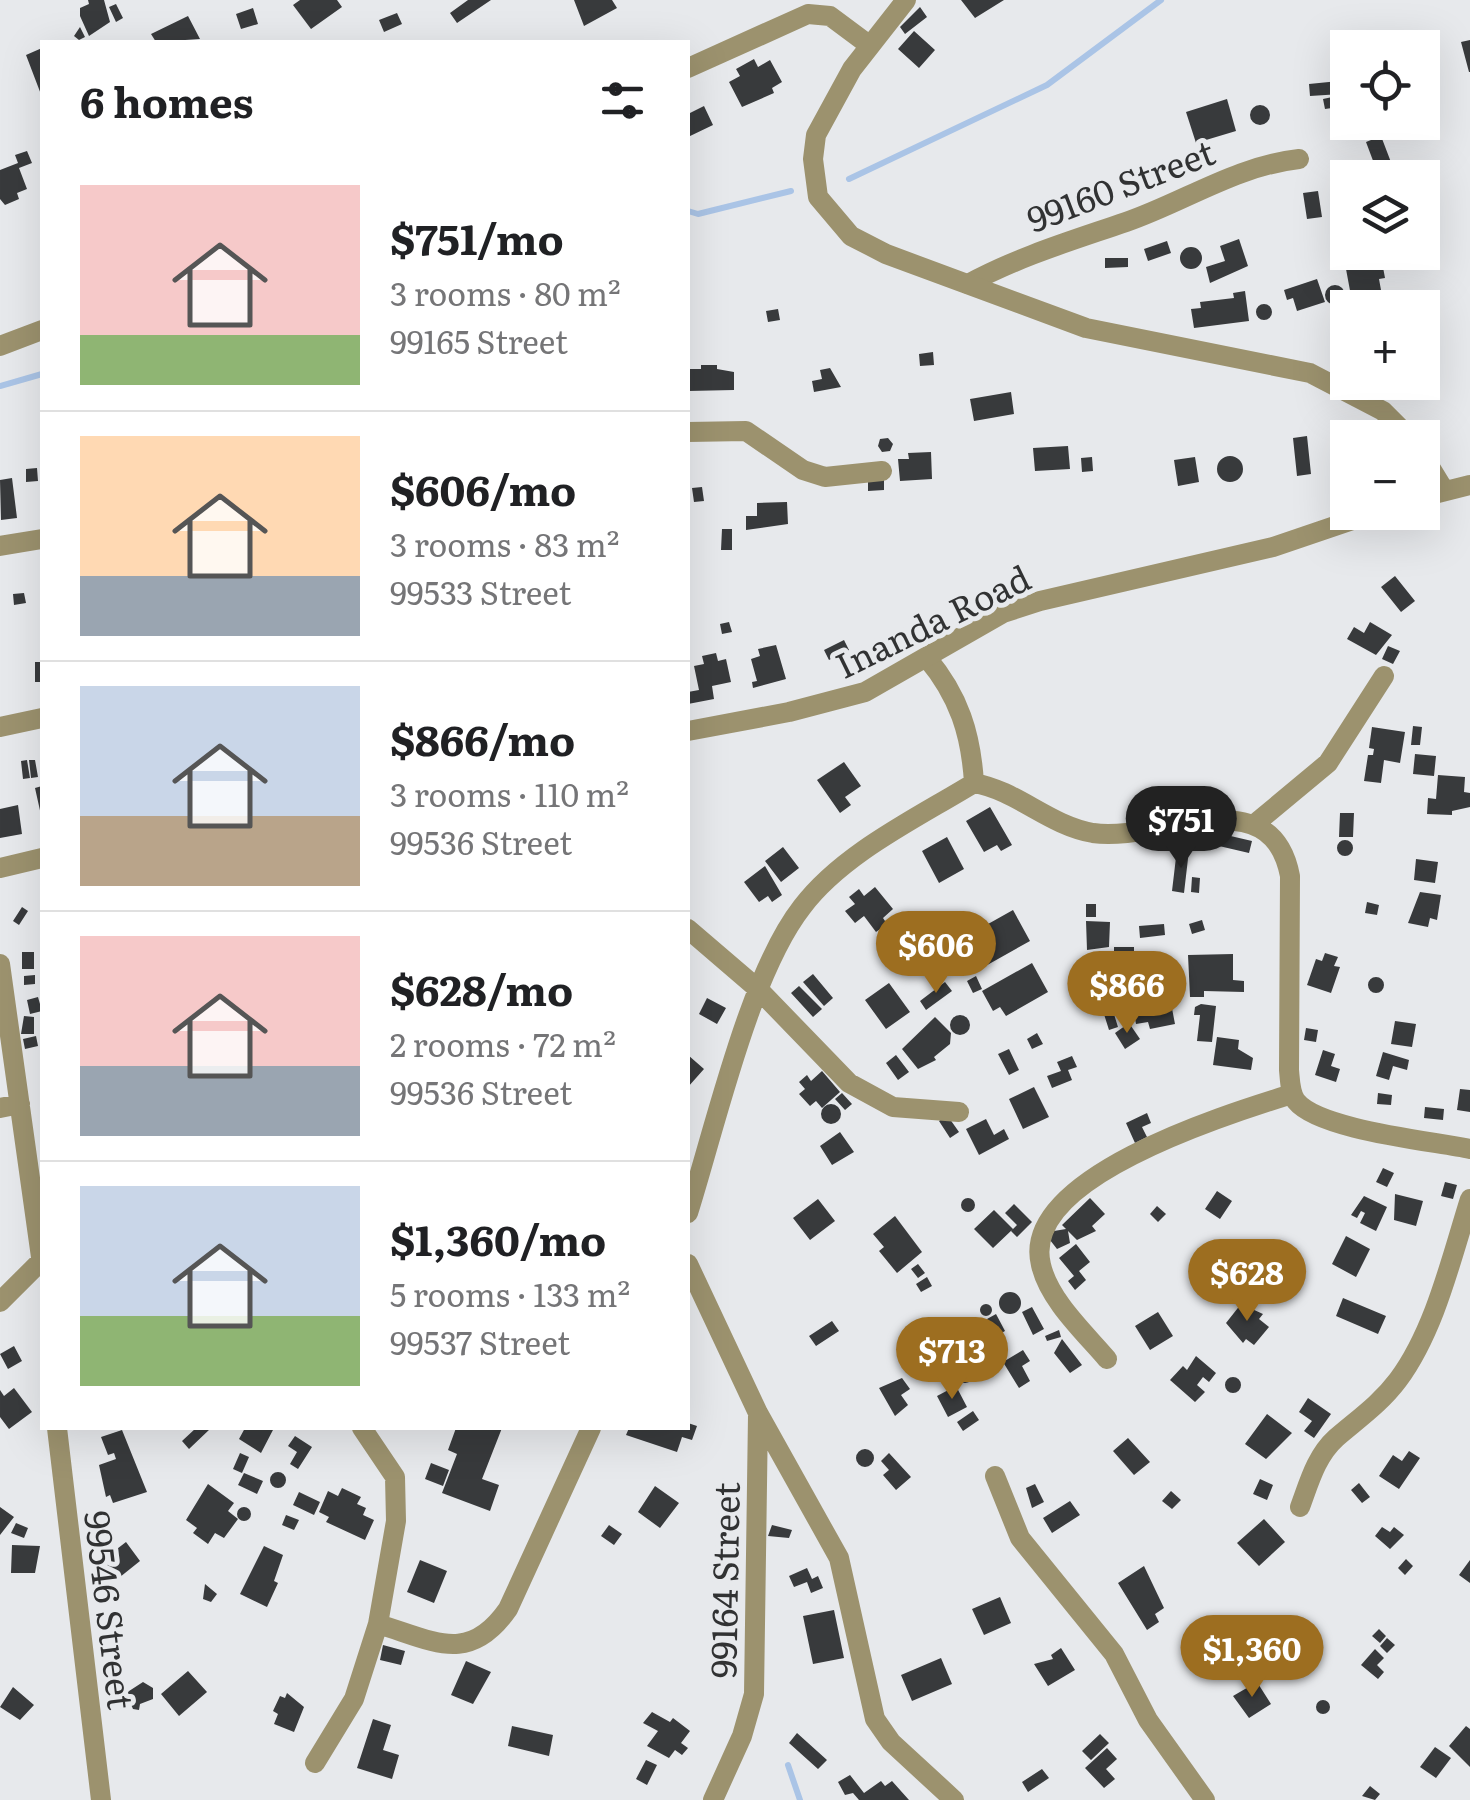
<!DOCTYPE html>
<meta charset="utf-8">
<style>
:root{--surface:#fff;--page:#f2f2f2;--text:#202124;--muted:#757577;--line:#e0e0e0;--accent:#9d6e20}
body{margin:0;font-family:Literata,serif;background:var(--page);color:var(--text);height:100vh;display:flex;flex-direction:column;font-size:38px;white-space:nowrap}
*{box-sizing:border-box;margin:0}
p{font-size:32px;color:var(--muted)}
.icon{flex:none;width:55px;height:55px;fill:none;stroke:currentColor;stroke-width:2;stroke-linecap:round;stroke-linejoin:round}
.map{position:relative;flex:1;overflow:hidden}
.side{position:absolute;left:40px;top:40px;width:650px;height:1390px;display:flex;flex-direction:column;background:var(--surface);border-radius:0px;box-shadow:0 10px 40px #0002}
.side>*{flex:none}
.tools{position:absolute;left:1330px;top:30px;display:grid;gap:20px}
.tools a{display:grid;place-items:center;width:110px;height:110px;border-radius:0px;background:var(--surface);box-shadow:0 10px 40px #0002;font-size:50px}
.price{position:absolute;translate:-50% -85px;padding:0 22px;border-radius:35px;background:var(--accent);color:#fff;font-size:32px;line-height:65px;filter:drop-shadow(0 2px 5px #0008)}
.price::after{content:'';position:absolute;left:50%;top:60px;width:30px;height:22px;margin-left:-15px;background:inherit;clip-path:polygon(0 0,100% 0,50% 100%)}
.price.on{background:#222;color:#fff}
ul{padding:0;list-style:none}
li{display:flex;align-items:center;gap:30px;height:250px;padding:0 40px}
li+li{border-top:2px solid var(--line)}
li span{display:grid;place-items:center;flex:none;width:280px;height:200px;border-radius:0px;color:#555}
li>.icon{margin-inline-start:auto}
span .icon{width:120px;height:120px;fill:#fffc;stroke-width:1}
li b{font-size:42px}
h2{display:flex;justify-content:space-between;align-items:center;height:120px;padding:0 40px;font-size:42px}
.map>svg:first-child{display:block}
</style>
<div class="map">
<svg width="1470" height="1800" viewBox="0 0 1470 1800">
<rect width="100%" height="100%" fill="#e7e9ec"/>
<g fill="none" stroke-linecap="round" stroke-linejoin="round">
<!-- stream -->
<path stroke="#aac4e6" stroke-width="6" d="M849,179L1047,85L1161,0
M688,211L698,214L791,191
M0,386L42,374
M788,1765L800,1800"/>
</g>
<!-- building -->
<path fill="#383a3c" d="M88,0H104L110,22L89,36L80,16V8L89,4Z
M300,0H337L342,7L311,29L293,5Z
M468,0H491L457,23L450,13Z
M574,0H612L617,8L584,26Z
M961,0H1004L975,18Z
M116,4L123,18L116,22L109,7Z
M920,7L927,17L905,34L900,27Z
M253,8L258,24L241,29L236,14Z
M397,13L402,24L384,32L379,20Z
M188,16L200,39L156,42L151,34Z
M80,27L85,37L79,40L74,36Z
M914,31L935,50L919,68L898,49Z
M1470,40V72H1469L1461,42Z
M42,48V97L26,55Z
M754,59L758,67L770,60L782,82L772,88L774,93L742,107L729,82L740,76L736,69Z
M1339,81L1341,94L1310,96L1309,84Z
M1337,96L1339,107L1325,109L1323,99Z
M1227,99L1236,131L1196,143L1186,112Z
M1250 115a10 10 0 1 1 20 0a10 10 0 1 1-20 0Z
M704,106L713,125L688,137V114Z
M1381,136L1397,178H1356L1354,173L1369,167L1372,176L1378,174L1366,142Z
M27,151L32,163L19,168L27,189L17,193L19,199L5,205L0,199V170L18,163L15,155Z
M1318,191L1322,217L1307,219L1303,193Z
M1430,220L1433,232L1422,235V222Z
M1239,239L1248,266L1210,283L1206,267L1225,261L1220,246Z
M1167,241L1171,253L1148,261L1144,249Z
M1180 258a11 11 0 1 1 22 0a11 11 0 1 1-22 0Z
M1105,258H1128V267L1105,268Z
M1382,262L1385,278L1379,279L1381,290L1351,296L1346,269Z
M1317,279L1325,302L1297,311L1293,298L1287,300L1284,290Z
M1325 295a10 10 0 1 1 20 0a10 10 0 1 1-20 0Z
M1245,291L1249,321L1194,328L1191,309L1201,308L1200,302L1234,298L1233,293Z
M1359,300L1361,308H1348V317L1338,319L1335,306Z
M1256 312a8 8 0 1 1 16 0a8 8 0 1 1-16 0Z
M778,309L780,320L768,322L766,311Z
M933,352L934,365L920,366L919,354Z
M701,365H717V369L734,372V390L688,391V369H701Z
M830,368L841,387L814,392L812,381L822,379L820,370Z
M1011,392L1014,414L974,421L970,399Z
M1307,436L1311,474L1297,476L1293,438Z
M888,438L893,444L890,451L882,452L878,446L880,439Z
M1068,446L1070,469L1035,471L1033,448Z
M931,452L932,479L900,481L898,459H909L908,453Z
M1217 469a13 13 0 1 1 26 0a13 13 0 1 1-26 0Z
M1092,457L1093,471L1082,472L1081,458Z
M1195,457L1199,482L1178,486L1174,460Z
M37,468L38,481L26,482V469Z
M868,474H884V490L868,491Z
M12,478L17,518L1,520L0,480Z
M702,487L704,501L694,502L692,488Z
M787,502L788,524L746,530V516H757V503Z
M722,529H732V550H721Z
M1395,576L1415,601L1401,612L1381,587Z
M24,593L26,603L14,605L13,594Z
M729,622L732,632L722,634L720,624Z
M1370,622L1392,635L1376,655L1347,639L1354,627L1364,633Z
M844,640L849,650L829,660L824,650Z
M776,645L786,679L753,688L752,682L757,681L751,659L760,656L758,649Z
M1388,646L1400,651L1393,664L1382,659Z
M716,653L718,661L726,659L731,682L712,686L714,699L688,704V692L699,690L694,666L704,664L702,656Z
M35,662H42V682H35Z
M1413,726L1422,727L1420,745H1411Z
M1372,727L1405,732L1400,763L1384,760L1381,783L1364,781L1368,755H1373L1374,749L1369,748Z
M1415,754L1436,756L1434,776L1413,774Z
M27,760L30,778L23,779L21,761Z
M29,760H35L38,777L31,778Z
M844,762L861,786L845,797L851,805L840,813L817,780Z
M1438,775L1465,777L1464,792L1470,793V807L1452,811V815L1427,814L1428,798L1436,799Z
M42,786V815H41L35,788Z
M18,805L22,834L0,838V809Z
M990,807L1012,845L1001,851L997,845L984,852L966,821Z
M1340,813H1354L1353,837H1339Z
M1222,834L1252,841L1249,853L1219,846Z
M947,837L964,869L939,883L922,851Z
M1337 848a8 8 0 1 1 16 0a8 8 0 1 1-16 0Z
M783,847L799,868L781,882L765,861Z
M1177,849L1189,850L1184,893L1172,891Z
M1416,859L1438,862L1435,883L1414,880Z
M765,866L782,895L772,902L768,896L759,902L744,882Z
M1192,877L1200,878L1199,893L1191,892Z
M875,887L893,909L883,918L887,924L876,932L864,916L855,923L845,911L855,904L849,897L859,889L864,896Z
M1420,892L1441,895L1437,920L1430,918L1428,927L1408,923Z
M1367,902L1379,905L1377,915L1365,913Z
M1086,904H1096V917H1086Z
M22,907L28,911L19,925L13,921Z
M1013,910L1030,941L973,973L956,942Z
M1202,920L1205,930L1192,934L1189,924Z
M1086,921L1110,922L1109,947L1087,950Z
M1164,924L1165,935L1140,938L1139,926Z
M1114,947H1134V958H1114Z
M22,952H34V969H22Z
M1325,953L1338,957L1334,966L1340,967L1331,993L1307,985L1316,959L1322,961Z
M1233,954V980L1244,981V992L1204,991V997H1190L1188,955Z
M1032,963L1048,992L1006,1016L1000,1007L993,1011L982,991Z
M813,974L833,998L824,1006L803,982Z
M35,975V984L24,985V976Z
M976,976L982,989L973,993L967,981Z
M1368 985a8 8 0 1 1 16 0a8 8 0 1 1-16 0Z
M945,982L952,991L926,1010L920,1001Z
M889,983L910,1012L886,1029L865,1000Z
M799,986L822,1009L813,1017L791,993Z
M38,997L42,1011L30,1014L27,1000Z
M707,998L726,1008L717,1024L699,1014Z
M1170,998L1175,1024L1150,1029L1148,1022L1136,1024L1133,1008Z
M1201,1004L1216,1006L1212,1042L1197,1041L1200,1015H1194L1195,1007Z
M1112,1008L1118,1027L1109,1030L1103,1011Z
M950 1025a10 10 0 1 1 20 0a10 10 0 1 1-20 0Z
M24,1016L34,1017V1034H21Z
M935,1017L951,1033L950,1044L934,1057L936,1060L918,1069L902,1049Z
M1395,1021L1416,1024L1412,1047L1391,1044Z
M1129,1023L1140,1039L1125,1049L1115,1033Z
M1306,1028L1318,1030L1316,1042L1304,1040Z
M1037,1033L1043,1044L1032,1049L1027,1039Z
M36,1036L38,1046L25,1049L23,1039Z
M1217,1037L1239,1040L1238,1049L1253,1058L1251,1070L1213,1065Z
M1009,1049L1019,1070L1009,1075L998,1054Z
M1323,1050L1335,1054L1331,1066L1340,1069L1336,1082L1315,1075Z
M1383,1052L1409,1060L1407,1070L1393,1066L1389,1080L1376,1076Z
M688,1055L704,1069L688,1087Z
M896,1055L909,1072L898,1080L886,1063Z
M1072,1056L1077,1067L1068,1070L1072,1080L1052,1088L1047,1076L1061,1071L1057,1062Z
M822,1071L840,1092L822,1108L816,1101L810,1106L799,1094L805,1089L799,1082L807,1075L811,1081Z
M1034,1087L1049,1117L1023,1129L1009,1099Z
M1460,1089L1470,1090V1112L1457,1110Z
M842,1093L852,1104L845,1110L835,1099Z
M1378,1093L1392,1095L1391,1105L1377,1104Z
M821 1114a10 10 0 1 1 20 0a10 10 0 1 1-20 0Z
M1425,1107L1444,1109L1443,1120L1424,1118Z
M1147,1113L1151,1123L1142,1127L1147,1137L1135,1143L1126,1123Z
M947,1115L959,1132L950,1138L939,1121Z
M986,1119L994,1135L1004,1129L1009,1139L979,1155L966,1129Z
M840,1132L854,1152L832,1165L820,1146Z
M1383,1168L1394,1173L1387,1187L1376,1182Z
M1445,1182L1457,1185L1453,1199L1441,1196Z
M1217,1191L1232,1201L1220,1219L1205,1209Z
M1395,1194L1423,1201L1416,1226L1394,1220Z
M1364,1196L1387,1207L1376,1231L1360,1223L1365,1213L1361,1211L1357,1218L1351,1215Z
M961 1205a7 7 0 1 1 14 0a7 7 0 1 1-14 0Z
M1090,1198L1105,1214L1092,1226L1096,1231L1077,1240L1068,1231L1070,1243L1057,1249L1050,1240L1054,1231L1066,1229L1062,1225Z
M818,1199L835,1221L810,1240L793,1218Z
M1014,1204L1032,1222L1017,1237L1011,1231L1017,1225L1005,1213Z
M1157,1206L1166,1214L1158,1222L1150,1214Z
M994,1210L1013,1229L993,1248L974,1229Z
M895,1216L922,1252L897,1273L879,1251L884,1247L873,1234Z
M1346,1236L1370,1249L1356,1277L1332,1264Z
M1285,1243L1298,1254L1276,1276L1264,1264Z
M1076,1244L1090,1262L1079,1271L1086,1280L1075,1290L1068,1281L1074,1276L1059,1258Z
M918,1264L925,1273L918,1278L911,1269Z
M1247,1266L1262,1275L1255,1286L1241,1277Z
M927,1277L932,1286L921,1292L916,1284Z
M999 1303a11 11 0 1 1 22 0a11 11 0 1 1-22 0Z
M1343,1298L1386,1316L1378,1334L1336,1316Z
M980 1310a6 6 0 1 1 12 0a6 6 0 1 1-12 0Z
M1241,1304L1263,1314L1259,1319L1269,1327L1254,1345L1246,1339L1243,1343L1226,1323Z
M1032,1307L1044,1329L1033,1335L1022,1312Z
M1158,1312L1173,1336L1150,1350L1135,1326Z
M996,1314L1005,1331L996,1336L987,1319Z
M832,1321L839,1331L816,1346L809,1336Z
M944,1326L959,1350L941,1361L926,1336Z
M1059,1330L1061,1337L1047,1341L1045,1336Z
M1001,1336L1007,1348L993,1354L987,1342Z
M1062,1339L1082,1365L1070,1373L1054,1353Z
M977,1344L983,1356L969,1363L963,1351Z
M14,1346L22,1361L8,1369L0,1354Z
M1023,1350L1030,1361L1022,1366L1030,1381L1019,1388L1003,1362Z
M1196,1356L1216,1373L1209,1382L1203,1377L1197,1385L1205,1392L1195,1402L1170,1380L1183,1366L1187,1370Z
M956 1374a9 9 0 1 1 18 0a9 9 0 1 1-18 0Z
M1225 1385a8 8 0 1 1 16 0a8 8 0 1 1-16 0Z
M902,1378L910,1389L901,1395L908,1405L895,1416L879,1388Z
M956,1386L967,1407L948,1417L937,1396Z
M14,1388L32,1412L9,1429L0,1417V1390L4,1396Z
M1308,1398L1331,1414L1314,1438L1304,1431L1312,1421L1299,1412Z
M973,1411L979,1420L963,1431L957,1422Z
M1267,1414L1292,1433L1266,1459L1245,1444Z
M688,1423L697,1426L692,1440L682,1437L677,1452L626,1435L629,1428H688Z
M196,1428L210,1429L189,1449L182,1441Z
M245,1428H274L261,1453L239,1439Z
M456,1428H502L482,1479L499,1485L490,1511L442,1493L457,1454L448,1450Z
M122,1430L147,1492L113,1503L110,1495L106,1497L99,1465L116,1459L114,1453L108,1455L101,1437Z
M295,1436L312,1447L298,1469L290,1464L297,1452L288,1446Z
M1128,1438L1150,1462L1134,1475L1113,1451Z
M856 1458a9 9 0 1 1 18 0a9 9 0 1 1-18 0Z
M1409,1451L1420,1458L1399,1489L1379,1476L1393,1455L1402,1461Z
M240,1453L249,1457L242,1473L233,1469Z
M889,1453L911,1477L896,1490L883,1475L889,1470L881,1461Z
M431,1463L449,1470L443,1486L425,1479Z
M270 1480a8 8 0 1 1 16 0a8 8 0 1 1-16 0Z
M244,1473L263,1481L257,1494L238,1485Z
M1260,1479L1273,1485L1267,1500L1253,1494Z
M1359,1483L1370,1497L1362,1503L1351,1490Z
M208,1484L234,1503L228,1511L238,1519L224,1538L215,1533L208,1544L193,1533L197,1528L186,1520Z
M1035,1484L1044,1502L1032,1508L1026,1488Z
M655,1486L679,1503L660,1528L638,1512Z
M342,1488L361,1497L357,1504L366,1508L363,1515L374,1520L365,1540L326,1522L329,1517L319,1512L328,1491L338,1496Z
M1171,1491L1181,1500L1172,1509L1162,1501Z
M299,1492L320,1502L314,1515L293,1505Z
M1070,1501L1080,1515L1052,1533L1043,1518Z
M237 1514a7 7 0 1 1 14 0a7 7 0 1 1-14 0Z
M0,1507L14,1517L0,1535Z
M286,1515L299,1520L294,1530L282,1525Z
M1264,1519L1285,1542L1259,1566L1237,1543Z
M16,1523L28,1528L24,1538L11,1533Z
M609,1525L622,1534L614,1545L601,1536Z
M772,1525L792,1530L789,1538L768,1536Z
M1382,1527L1390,1532L1394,1527L1404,1535L1390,1549L1375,1536Z
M126,1542L140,1561L110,1585L100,1562Z
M12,1545L40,1546L35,1573H11Z
M264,1546L283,1555L274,1581L278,1583L267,1607L240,1594Z
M1406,1559L1413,1566L1405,1575L1398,1568Z
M420,1560L447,1571L434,1603L407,1592Z
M1470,1560V1583L1459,1575Z
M1144,1566L1164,1608L1155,1614L1159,1622L1147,1630L1118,1583Z
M807,1568L812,1579L818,1576L823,1588L811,1593L807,1582L794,1587L789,1576Z
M205,1584L217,1594L211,1602L203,1599Z
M1000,1597L1011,1623L984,1635L972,1609Z
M834,1610L844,1658L813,1664L803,1616Z
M1202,1620L1207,1628L1195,1636L1190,1628Z
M1379,1629L1386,1636L1380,1643L1372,1636Z
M1387,1638L1395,1645L1387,1653L1380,1646Z
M383,1645L405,1651L401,1665L380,1660Z
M1061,1648L1075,1670L1048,1686L1034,1664L1053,1659L1051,1655Z
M1375,1649L1384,1658L1377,1665L1384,1672L1378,1679L1361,1665Z
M941,1658L952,1684L912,1701L901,1675Z
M466,1661L491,1672L473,1704L451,1695Z
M188,1671L207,1692L179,1716L161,1694Z
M143,1682L153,1688V1699L140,1704L139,1710L133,1709L126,1693Z
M1257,1682L1271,1704L1249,1718L1233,1696Z
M13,1687L34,1705L20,1720L0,1707Z
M287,1693L304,1707L294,1732L274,1724L278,1714L273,1711L280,1696L285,1698Z
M1316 1707a7 7 0 1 1 14 0a7 7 0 1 1-14 0Z
M652,1712L670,1722L673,1718L690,1731L681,1743L688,1748L682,1755L675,1750L669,1758L647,1746L658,1731L643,1723Z
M373,1719L391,1725L383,1750L399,1755L392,1779L357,1768Z
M512,1726L553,1735L549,1756L508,1746Z
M1466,1726L1470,1729V1767L1449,1746Z
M797,1733L827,1760L818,1769L789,1743Z
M1100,1734L1109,1743L1091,1760L1082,1751Z
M1435,1747L1451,1758L1436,1778L1420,1767Z
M1107,1748L1117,1759L1106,1769L1115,1779L1104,1788L1085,1768Z
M646,1760L657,1765L647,1785L636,1779Z
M1042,1769L1049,1778L1028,1792L1022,1782Z
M850,1775L864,1793L881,1781L885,1786L892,1781L909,1800H859L853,1793L845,1795L838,1782Z
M1370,1786L1380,1794L1375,1800L1362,1796Z"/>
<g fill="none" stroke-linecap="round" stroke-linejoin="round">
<!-- minor -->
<path stroke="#9c926e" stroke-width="20" d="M968,284C1020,256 1071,241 1126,222C1184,202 1236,166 1299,159
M688,432L746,431L803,470L825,477L882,471
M0,546L42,539
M927,658C959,696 971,734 974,783
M0,727L42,718
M1256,823L1328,763L1384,676
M688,929L759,990L849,1083L893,1107L959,1112
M0,964L42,1264
M0,1108L20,1104
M688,1213C715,1128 749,975 802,907C843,853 917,818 974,783C1018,791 1048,825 1093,833C1159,843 1271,776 1290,876L1289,1070C1290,1080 1290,1093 1296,1101C1319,1130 1432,1141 1470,1149
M688,1264L758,1413L839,1558L875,1719L891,1742L954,1800
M0,1302L42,1260
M1107,1359C1084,1332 1049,1300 1041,1265C1019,1177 1231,1113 1292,1094
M57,1428L101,1800
M995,1476L1020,1538L1114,1654L1148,1720L1205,1800
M1300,1507C1309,1483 1316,1456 1336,1438C1358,1419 1380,1404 1398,1380C1435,1330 1451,1259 1470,1199
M378,1624C434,1641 469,1665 508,1609L591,1428
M315,1763L354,1699L378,1624L396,1521L395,1477L362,1428
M713,1800L742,1736L754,1694L758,1415"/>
<!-- tertiary -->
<path stroke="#9c926e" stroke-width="20" d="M906,0L852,69L816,135L813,159L818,197L851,236L886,254L1086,328L1310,373L1383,411L1410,438
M688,68L808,14L830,16L869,45
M0,346L42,330
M1422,454L1444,490
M1422,497L1470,485
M688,731L789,712L865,692L1003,613L1040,601L1273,547L1376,512
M0,868L42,858"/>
</g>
<g text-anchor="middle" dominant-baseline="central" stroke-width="10" stroke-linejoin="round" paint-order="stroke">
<!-- street labels -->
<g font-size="35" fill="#313233" stroke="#e7e9ec">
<text transform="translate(1120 184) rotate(-21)">99160 Street</text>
<text transform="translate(932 620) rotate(-26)">Inanda Road</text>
<text transform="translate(723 1580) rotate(-89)">99164 Street</text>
<text transform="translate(111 1610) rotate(83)">99546 Street</text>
</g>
</g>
</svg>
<div class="tools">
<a><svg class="icon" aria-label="locate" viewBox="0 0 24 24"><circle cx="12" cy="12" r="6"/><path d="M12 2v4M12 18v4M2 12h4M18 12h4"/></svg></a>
<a><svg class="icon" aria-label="layers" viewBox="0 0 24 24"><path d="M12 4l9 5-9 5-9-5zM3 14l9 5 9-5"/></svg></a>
<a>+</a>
<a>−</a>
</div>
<b class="price on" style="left:1181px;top:871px">$751</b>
<b class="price" style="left:936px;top:996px">$606</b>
<b class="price" style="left:1127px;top:1036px">$866</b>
<b class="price" style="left:1247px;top:1324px">$628</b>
<b class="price" style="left:952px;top:1402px">$713</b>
<b class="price" style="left:1252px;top:1700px">$1,360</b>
<section class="side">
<h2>6 homes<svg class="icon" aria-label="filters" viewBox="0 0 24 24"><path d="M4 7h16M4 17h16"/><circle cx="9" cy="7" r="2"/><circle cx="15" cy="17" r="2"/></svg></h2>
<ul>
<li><span style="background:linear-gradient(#f6c9c9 75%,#8fb573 0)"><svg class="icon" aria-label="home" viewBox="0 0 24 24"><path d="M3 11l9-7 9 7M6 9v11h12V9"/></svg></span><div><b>$751/mo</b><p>3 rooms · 80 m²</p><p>99165 Street</p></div></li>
<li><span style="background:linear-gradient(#ffd9b3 70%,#9aa5b1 0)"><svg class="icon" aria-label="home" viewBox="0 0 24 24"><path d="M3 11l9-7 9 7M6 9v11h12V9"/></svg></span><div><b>$606/mo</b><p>3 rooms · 83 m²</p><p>99533 Street</p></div></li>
<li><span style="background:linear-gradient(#c9d6e8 65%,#b9a48a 0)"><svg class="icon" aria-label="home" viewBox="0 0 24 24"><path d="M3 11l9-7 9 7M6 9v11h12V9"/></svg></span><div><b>$866/mo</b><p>3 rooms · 110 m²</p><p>99536 Street</p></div></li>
<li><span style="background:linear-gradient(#f6c9c9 65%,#9aa5b1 0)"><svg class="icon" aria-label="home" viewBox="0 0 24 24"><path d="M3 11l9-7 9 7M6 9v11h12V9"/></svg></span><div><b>$628/mo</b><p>2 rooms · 72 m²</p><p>99536 Street</p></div></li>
<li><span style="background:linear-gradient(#c9d6e8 65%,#8fb573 0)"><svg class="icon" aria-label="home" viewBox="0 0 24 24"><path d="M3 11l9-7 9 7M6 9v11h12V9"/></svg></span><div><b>$1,360/mo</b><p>5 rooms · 133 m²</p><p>99537 Street</p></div></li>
</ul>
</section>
</div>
